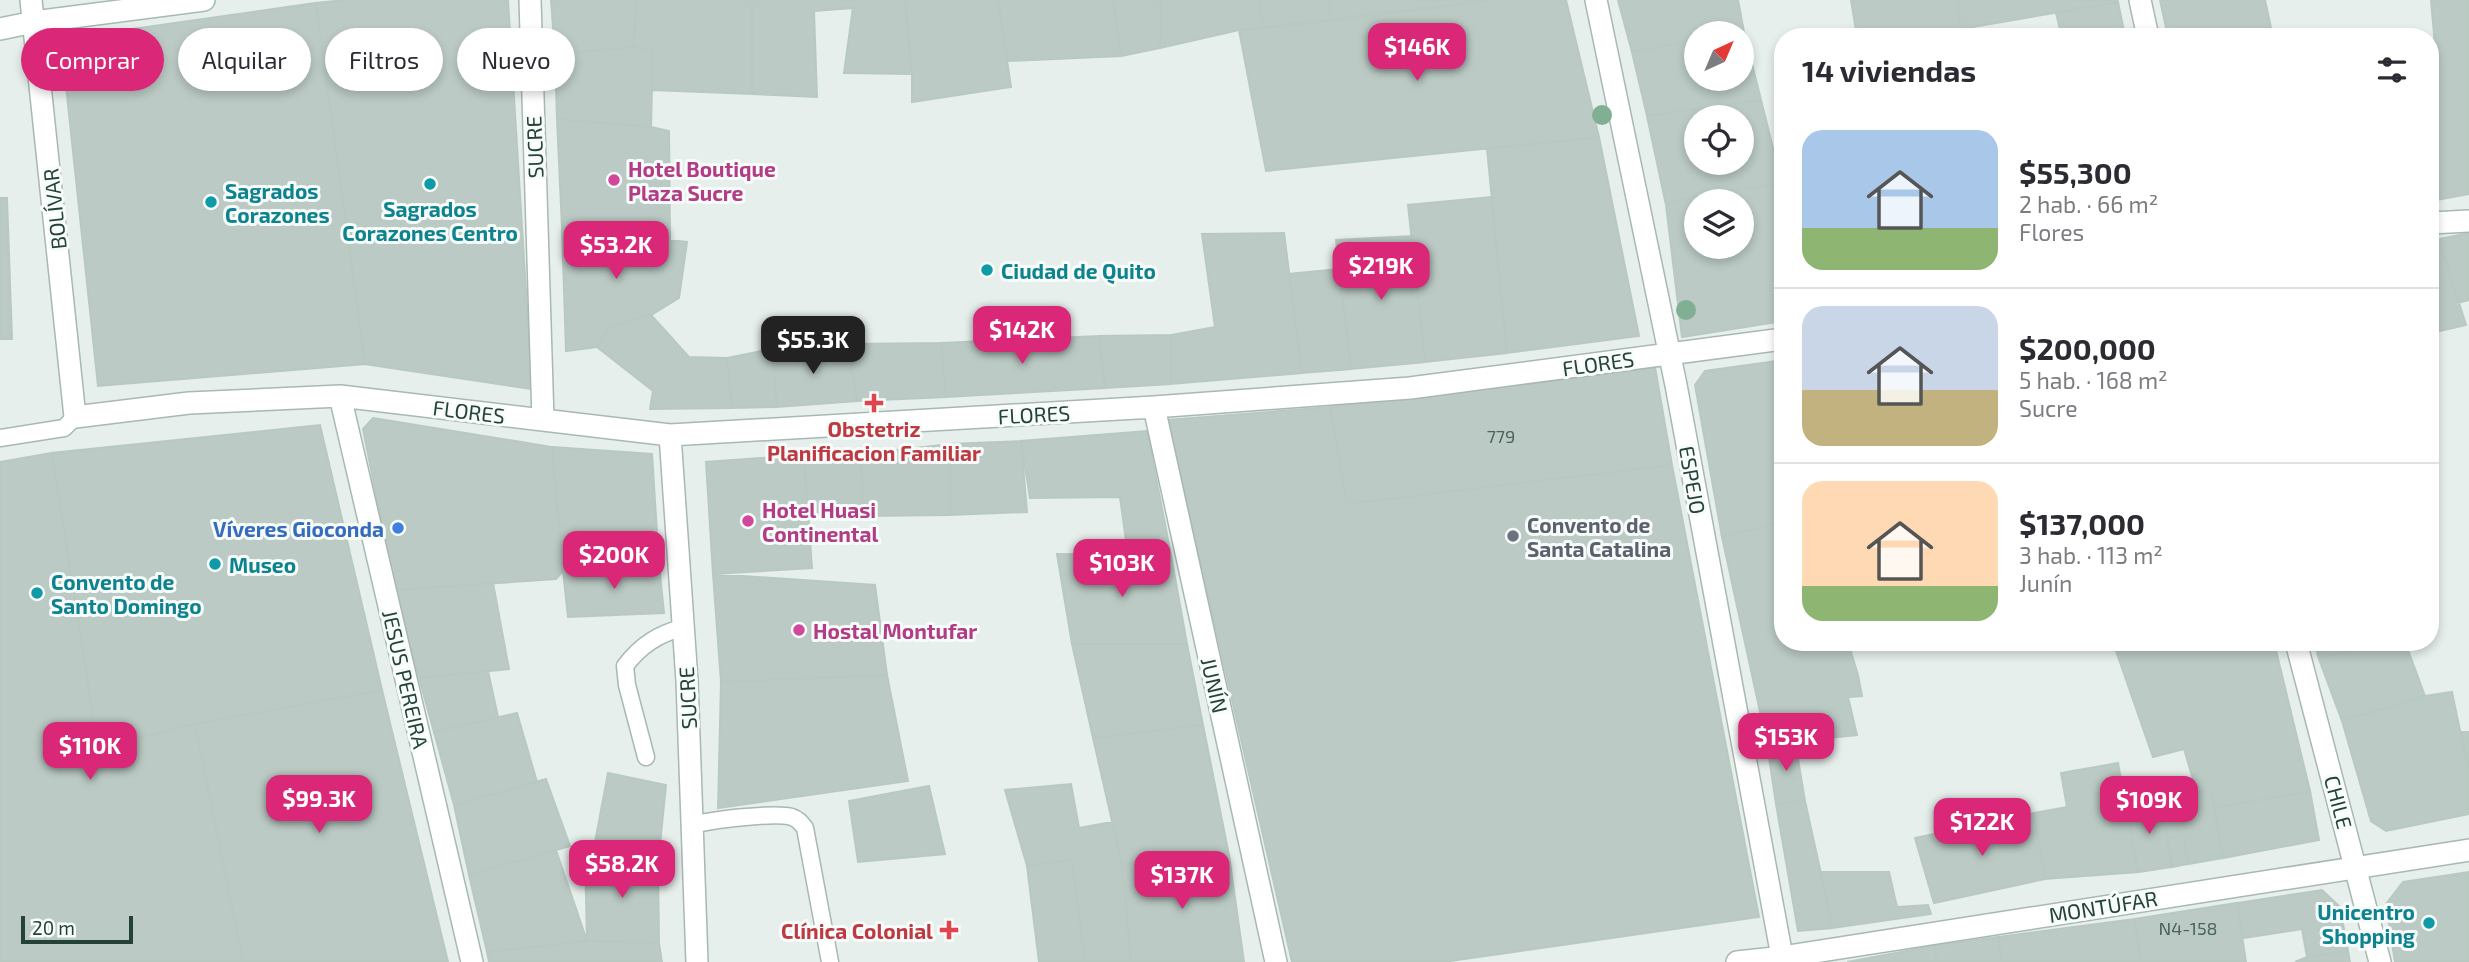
<!DOCTYPE html>
<html lang="es">
<meta charset="utf-8">
<style>
:root{--surface:#fff;--page:#f7f7f7;--text:#2b2b33;--muted:#7c7c81;--line:#e1e1e2;--accent:#db2777}
body{margin:0;font-family:"Exo 2",sans-serif;background:var(--page);color:var(--text);height:100vh;display:flex;flex-direction:column;font-size:26px;white-space:nowrap}
*{box-sizing:border-box;margin:0}
p{font-size:23px;color:var(--muted)}
.icon{flex:none;width:38px;height:38px;fill:none;stroke:currentColor;stroke-width:2;stroke-linecap:round;stroke-linejoin:round}
.map{position:relative;flex:1;overflow:hidden}
.side{position:absolute;left:1774px;top:28px;width:665px;height:623px;display:flex;flex-direction:column;background:var(--surface);border-radius:28px;box-shadow:0 4px 10px #0003}
.side>*{flex:none}
.banner{position:absolute;left:21px;top:28px;width:665px;height:63px;display:flex;gap:14px}
.needle{width:46px;rotate:44deg}
.controls{position:absolute;left:1684px;top:21px;display:grid;gap:14px}
.controls a{display:grid;place-items:center;width:70px;height:70px;border-radius:50%;background:var(--surface);box-shadow:0 4px 10px #0003;font-size:35px}
.scale{position:absolute;left:21px;bottom:18px;width:112px;box-sizing:border-box;padding-left:7px;border:4px solid #24423a;border-top:0;font-size:19px;line-height:24px;white-space:nowrap;color:#24423a;-webkit-text-stroke:5px #f7fbf9;paint-order:stroke}
.price{position:absolute;translate:-50% -60px;padding:0 16px;border-radius:14px;background:var(--accent);color:#fff;font-size:23px;line-height:46px;filter:drop-shadow(0 2px 4px #0008)}
.price::after{content:'';position:absolute;left:50%;top:42px;width:21px;height:16px;margin-left:-10px;background:inherit;clip-path:polygon(0 0,100% 0,50% 100%)}
.price.current{background:#222;color:#fff}
ul{padding:0;list-style:none}
li{display:flex;align-items:center;gap:21px;height:175px;padding:0 28px}
li+li{border-top:2px solid var(--line)}
li span{display:grid;place-items:center;flex:none;width:196px;height:140px;border-radius:21px;color:#555}
li>.icon{margin-inline-start:auto}
span .icon{width:84px;height:84px;fill:#fffc;stroke-width:1}
li b{font-size:30px}
h2{display:flex;justify-content:space-between;align-items:center;height:84px;padding:0 28px;font-size:30px}
.chip{padding:0 24px;border-radius:32px;background:var(--surface);box-shadow:0 4px 10px #0003;font-size:24px;line-height:63px}
.chip.current{background:var(--accent);color:#fff}
.map>svg:first-child{display:block}
</style>
<div class="map">
<svg width="2469" height="962" viewBox="0 0 2469 962">
<rect width="100%" height="100%" fill="#e6efeb"/>
<!-- building -->
<path fill="#bbcac4" stroke="#b8c9c2" stroke-width="2" fill-rule="evenodd" d="M345,0H508L532,389L365,364L316,3Z
M551,0H636L634,47L555,54Z
M636,0H752V94L652,90L653,49L634,47Z
M752,0H854L853,8L814,11L817,97L752,94Z
M854,0H905L912,74L844,73Z
M905,0H998L1011,87L912,102V74Z
M998,0H1113L1121,56L1008,61Z
M1113,0H1161L1160,48L1121,56Z
M1161,0H1259L1263,28L1239,30L1160,48Z
M1259,0H1329L1331,21L1263,28Z
M1329,0H1437L1438,8L1331,21Z
M1437,0H1490L1438,8Z
M1490,0H1566L1599,137L1266,171L1239,30Z
M1618,0H1738L1744,32L1696,33V40L1632,52Z
M1851,0H1957L1962,37H1857Z
M1957,0H2117L2118,2L1961,29Z
M2160,0H2265L2273,37H2168Z
M2431,0H2469V194L2431,201V70L2437,69Z
M2118,2L2125,36L2062,37L2056,13Z
M316,3L365,364L98,386L61,39Z
M1744,32L1761,100L1647,116L1632,52L1696,40V79H1741V33H1734Z
M634,47L653,49L651,127L557,119L555,54Z
M1761,100L1782,184L1701,195L1666,205L1647,116ZM1696,117H1741V163H1696Z
M557,119L651,127L669,131L670,239L562,228Z
M1599,137L1639,336L1507,353L1487,149Z
M1775,185L1783,206V321L1682,337L1666,205L1701,195ZM1696,201H1741V247H1696Z
M1491,197L1507,353L1425,362L1408,205Z
M0,198H7L12,339H0Z
M562,228L687,242L679,298L651,315L610,326L597,347L566,351Z
M1284,233L1302,373L1171,384V335L1215,327L1202,234Z
M2469,233V300L2458,303L2439,239Z
M1412,236L1425,362L1351,369L1336,240Z
M2431,239H2439L2466,325L2431,333Z
M1339,269L1351,369L1302,373L1289,274Z
M651,315L689,357L727,358L732,408L650,409L653,391L597,347L610,326Z
M1171,335V384L1105,388L1099,336Z
M1099,336L1105,388L946,397L941,343Z
M941,343L946,397L857,401L848,344Z
M848,344L857,401L777,407L772,349Z
M772,349L777,407L732,408L727,358Z
M1783,360V522L1722,537L1695,385L1705,371Z
M1655,367L1672,465L1347,504L1330,407Z
M1330,407L1347,504L1672,465L1759,917L1443,962H1292L1168,420Z
M373,418L552,447L563,571L556,579L395,590L363,429Z
M320,425L382,690L195,724L98,748L52,453Z
M1147,431L1171,555H1128L1120,497L1030,498L1021,441Z
M1021,441L1027,512L950,515V444Z
M950,444V515L863,516L861,454Z
M552,447L652,454L659,564L563,571Z
M52,453L98,748L195,724L243,962H0V462Z
M861,454L863,516L807,519L804,455Z
M804,455L812,568L713,574L706,462Z
M1783,522V642H1848L1858,675L1862,696L1848,697L1857,735L1767,744L1722,537Z
M1057,554L1171,555L1187,644H1072Z
M659,564L664,613L568,617L563,571Z
M713,574L875,585L887,675L721,682Z
M493,583L509,669L419,678L395,590Z
M2135,642H2274L2310,791L2214,808L2211,791L2197,793L2184,749L2153,757L2115,648Z
M2314,642H2375L2319,659Z
M2375,642H2405L2425,696L2342,721L2319,659Z
M1072,644H1187L1203,725L1093,738Z
M488,671L498,717L434,732L419,678Z
M887,675L908,781L718,808L721,682Z
M382,690L448,962H243L195,724Z
M2452,692L2469,774V814L2386,831L2371,821L2342,721L2425,696Z
M517,713L537,782L454,805L434,732Z
M1203,725L1229,855L1122,865L1093,738Z
M2461,732H2469V774Z
M1795,741L1805,801L1776,804L1767,744Z
M2118,763L2138,872L2045,879L2034,813L2067,807L2061,773Z
M608,773L666,785L658,864L593,853Z
M546,779L570,846L469,875L454,805Z
M1071,784L1079,828L1112,822L1122,865L1131,962H1085L1072,860L1027,866L1005,790Z
M929,786L945,854L858,862L849,801Z
M2211,791L2223,858L2188,864L2183,835L2167,838L2160,800Z
M2310,791L2319,840L2223,858L2214,808Z
M2160,800L2172,867L2138,872L2126,806Z
M1805,801L1833,928L1798,931L1776,804Z
M2034,813L2045,879L1934,903L1915,838Z
M2183,835L2188,864L2172,867L2167,838Z
M556,850L587,941L487,952L469,875Z
M585,852L658,864L659,943L587,941Z
M1229,855L1244,962H1131L1122,865Z
M1072,860L1085,962H1039L1027,866Z
M1820,872H1889L1897,907L1928,905L1931,914L1833,928Z
M2469,872V962H2395L2386,904L2403,882Z
M2322,890L2340,907L2348,951L2307,957L2302,929L2243,938L2237,903Z
M2237,903L2246,962H2141L2134,919Z
M2134,919L2141,962H2002L1998,937Z
M1998,937L2002,962H1937L1934,946Z
M587,941L659,943L662,962H489L487,952Z
M1934,946L1937,962H1847Z
M2348,951L2350,962H2295L2307,957Z"/>
<g fill="none" stroke-linecap="round" stroke-linejoin="round">
<defs>
<path id="lane" d="M0,438L64,428L75,417
M646,757L627,685L625,666C640,646 659,633 683,628
M692,825C711,820 775,812 792,817C798,819 801,823 805,828L830,962"/>
<path id="street" d="M31,0L75,417L189,403L340,396L670,435L1154,407L1410,388L1783,339
M530,0L543,420
M1596,0L1676,385L1783,962
M2140,0L2148,37
M2431,223L2469,221
M340,396L472,962
M1154,407L1276,962
M670,435L687,681L697,962
M2296,642L2380,962
M1737,962L1782,957L2469,850"/>
<path id="secondary" d="M0,29L34,22L204,0"/>
</defs>
<!-- lane casing -->
<use href="#lane" stroke="#a8b8b2" stroke-width="19"/>
<!-- street casing -->
<use href="#street" stroke="#a8b8b2" stroke-width="24"/>
<!-- secondary casing -->
<use href="#secondary" stroke="#a4bbb3" stroke-width="24"/>
<!-- lane -->
<use href="#lane" stroke="#fff" stroke-width="16"/>
<!-- street -->
<use href="#street" stroke="#fff" stroke-width="21"/>
<!-- secondary -->
<use href="#secondary" stroke="#fff" stroke-width="21"/>
</g>
<!-- trees -->
<g fill="#80af93">
<circle cx="1602" cy="115" r="10"/>
<circle cx="1686" cy="310" r="10"/>
</g>
<!-- markers -->
<g fill="#d1479c" stroke="#f7fbf9" stroke-width="2.5">
<circle cx="614" cy="180" r="7"/>
<circle cx="748" cy="521" r="7"/>
<circle cx="799" cy="630" r="7"/>
</g>
<g fill="#0f9aa8" stroke="#f7fbf9" stroke-width="2.5">
<circle cx="430" cy="184" r="7"/>
<circle cx="211" cy="202" r="7"/>
<circle cx="987" cy="270" r="7"/>
<circle cx="215" cy="564" r="7"/>
<circle cx="37" cy="593" r="7"/>
<circle cx="2429" cy="923" r="7"/>
</g>
<g fill="#e0444e" stroke="#f7fbf9" stroke-width="2.5">
<path d="M870.5 392.5h7v7h7v7h-7v7h-7v-7h-7v-7h7z"/>
<path d="M945.5 919.5h7v7h7v7h-7v7h-7v-7h-7v-7h7z"/>
</g>
<circle fill="#3f7fe0" stroke="#f7fbf9" stroke-width="2.5" cx="398" cy="528" r="7"/>
<circle fill="#6b7280" stroke="#f7fbf9" stroke-width="2.5" cx="1513" cy="536" r="7"/>
<g text-anchor="middle" dominant-baseline="central" stroke-width="6" stroke-linejoin="round" paint-order="stroke">
<!-- number labels -->
<g font-size="18" fill="#4a645c">
<text x="1501" y="436">779</text>
<text x="2188" y="928">N4-158</text>
</g>
<!-- street labels -->
<g font-size="21" fill="#24423a" stroke="#f7fbf9">
<text transform="translate(534 147) rotate(-92)">SUCRE</text>
<text transform="translate(54 209) rotate(-96)">BOLÍVAR</text>
<text transform="translate(1598 363) rotate(-8)">FLORES</text>
<text transform="translate(469 411) rotate(7)">FLORES</text>
<text transform="translate(1034 414) rotate(-3)">FLORES</text>
<text transform="translate(1693 480) rotate(80)">ESPEJO</text>
<text transform="translate(406 679) rotate(77)">JESUS PEREIRA</text>
<text transform="translate(1215 685) rotate(77)">JUNÍN</text>
<text transform="translate(687 698) rotate(-93)">SUCRE</text>
<text transform="translate(2339 802) rotate(75)">CHILE</text>
<text transform="translate(2103 906) rotate(-9)">MONTÚFAR</text>
</g>
<!-- hotel labels -->
<g font-size="21" font-weight="bold" fill="#b23c85" stroke="#f7fbf9" text-anchor="start">
<text x="628" y="168">Hotel Boutique<tspan x="628" dy="24">Plaza Sucre</tspan></text>
<text x="762" y="509">Hotel Huasi<tspan x="762" dy="24">Continental</tspan></text>
<text x="813" y="630">Hostal Montufar</text>
</g>
<!-- culture labels -->
<g font-size="21" font-weight="bold" fill="#0d838f" stroke="#f7fbf9" text-anchor="start">
<text x="225" y="190">Sagrados<tspan x="225" dy="24">Corazones</tspan></text>
<text x="430" y="208" text-anchor="middle">Sagrados<tspan x="430" dy="24">Corazones Centro</tspan></text>
<text x="1001" y="270">Ciudad de Quito</text>
<text x="229" y="564">Museo</text>
<text x="51" y="581">Convento de<tspan x="51" dy="24">Santo Domingo</tspan></text>
<text x="2415" y="911" text-anchor="end">Unicentro<tspan x="2415" dy="24">Shopping</tspan></text>
</g>
<!-- health labels -->
<g font-size="21" font-weight="bold" fill="#be3a42" stroke="#f7fbf9">
<text x="874" y="428">Obstetriz<tspan x="874" dy="24">Planificacion Familiar</tspan></text>
<text x="933" y="930" text-anchor="end">Clínica Colonial</text>
</g>
<!-- worship labels -->
<g font-size="21" font-weight="bold" fill="#5b616d" stroke="#f7fbf9" text-anchor="start">
<text x="1527" y="524">Convento de<tspan x="1527" dy="24">Santa Catalina</tspan></text>
</g>
<!-- shop labels -->
<g font-size="21" font-weight="bold" fill="#366cbe" stroke="#f7fbf9" text-anchor="end">
<text x="384" y="528">Víveres Gioconda</text>
</g>
</g>
</svg>
<div class="controls">
<a><svg class="needle" viewBox="-14 -14 28 28"><path d="M0-13l5 13h-10z" fill="#e53935"/><path d="M0 13l5-13h-10z" fill="#7c7c81"/></svg></a>
<a><svg class="icon" aria-label="locate" viewBox="0 0 24 24"><circle cx="12" cy="12" r="6"/><path d="M12 2v4M12 18v4M2 12h4M18 12h4"/></svg></a>
<a><svg class="icon" aria-label="layers" viewBox="0 0 24 24"><path d="M12 4l9 5-9 5-9-5zM3 14l9 5 9-5"/></svg></a>
</div>
<div class="scale">20 m</div>
<b class="price" style="left:1417px;top:83px">$146K</b>
<b class="price" style="left:616px;top:281px">$53.2K</b>
<b class="price" style="left:1381px;top:302px">$219K</b>
<b class="price" style="left:1022px;top:366px">$142K</b>
<b class="price current" style="left:813px;top:376px">$55.3K</b>
<b class="price" style="left:614px;top:591px">$200K</b>
<b class="price" style="left:1122px;top:599px">$103K</b>
<b class="price" style="left:1786px;top:773px">$153K</b>
<b class="price" style="left:90px;top:782px">$110K</b>
<b class="price" style="left:319px;top:835px">$99.3K</b>
<b class="price" style="left:2149px;top:836px">$109K</b>
<b class="price" style="left:1982px;top:858px">$122K</b>
<b class="price" style="left:622px;top:900px">$58.2K</b>
<b class="price" style="left:1182px;top:911px">$137K</b>
<div class="banner">
<a class="chip current">Comprar</a>
<a class="chip">Alquilar</a>
<a class="chip">Filtros</a>
<a class="chip">Nuevo</a>
</div>
<section class="side">
<h2>14 viviendas<svg class="icon" aria-label="filters" viewBox="0 0 24 24"><path d="M4 7h16M4 17h16"/><circle cx="9" cy="7" r="2"/><circle cx="15" cy="17" r="2"/></svg></h2>
<ul>
<li><span style="background:linear-gradient(#a9c7e8 70%,#8fb573 0)"><svg class="icon" aria-label="home" viewBox="0 0 24 24"><path d="M3 11l9-7 9 7M6 9v11h12V9"/></svg></span><div><b>$55,300</b><p>2 hab. · 66 m²</p><p>Flores</p></div></li>
<li><span style="background:linear-gradient(#c9d6e8 60%,#c2b280 0)"><svg class="icon" aria-label="home" viewBox="0 0 24 24"><path d="M3 11l9-7 9 7M6 9v11h12V9"/></svg></span><div><b>$200,000</b><p>5 hab. · 168 m²</p><p>Sucre</p></div></li>
<li><span style="background:linear-gradient(#ffd9b3 75%,#8fb573 0)"><svg class="icon" aria-label="home" viewBox="0 0 24 24"><path d="M3 11l9-7 9 7M6 9v11h12V9"/></svg></span><div><b>$137,000</b><p>3 hab. · 113 m²</p><p>Junín</p></div></li>
</ul>
</section>
</div>
